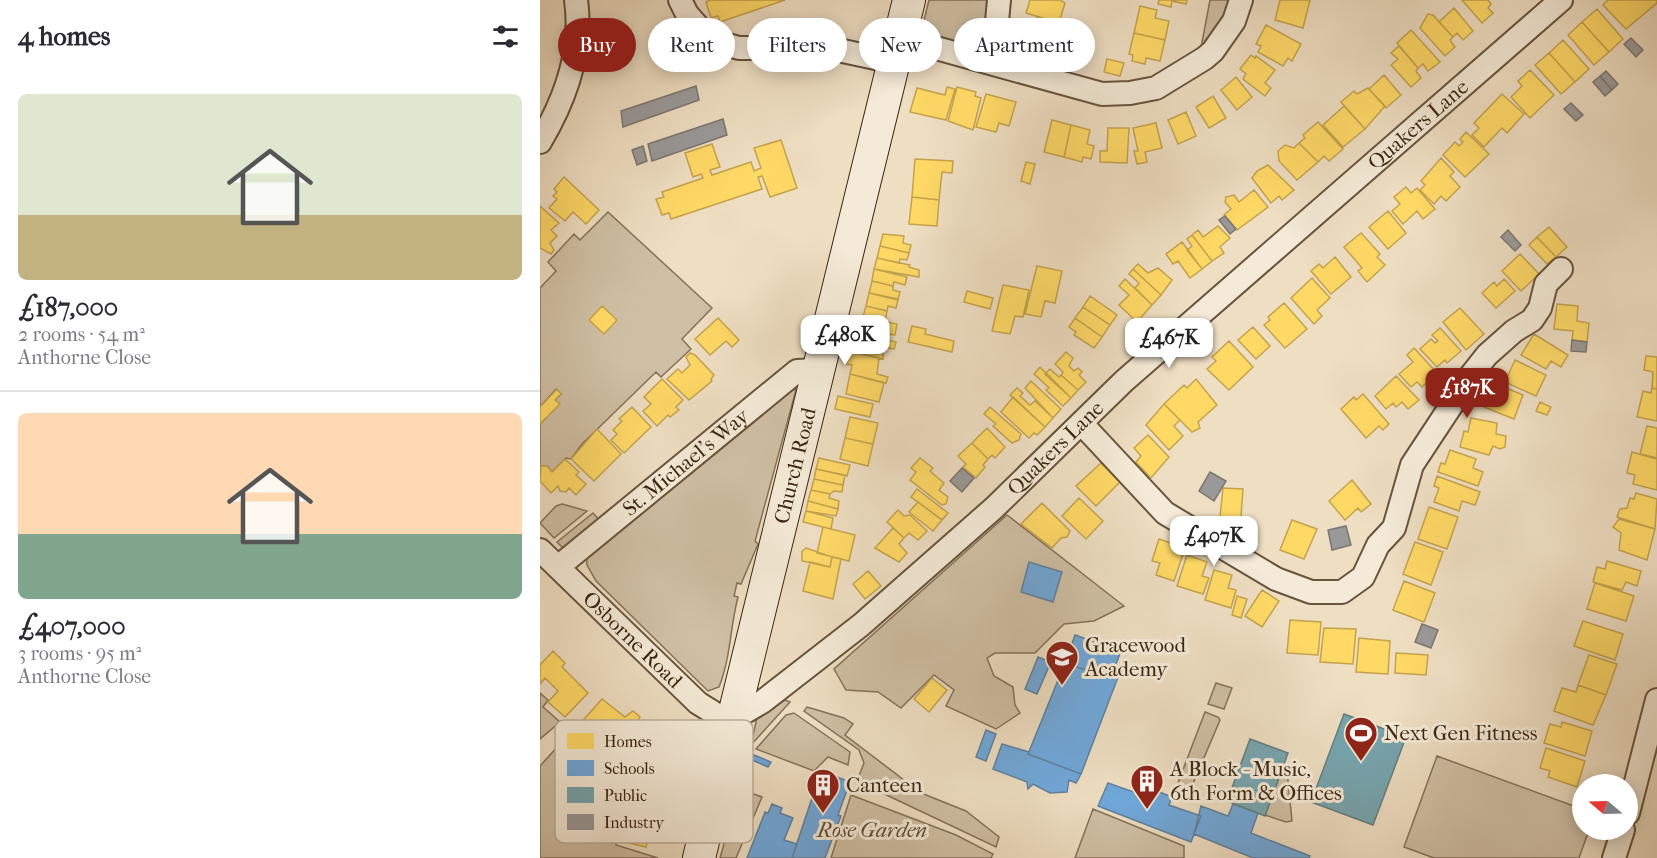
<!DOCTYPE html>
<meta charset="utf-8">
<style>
:root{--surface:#fff;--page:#f2f2f3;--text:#2b2b33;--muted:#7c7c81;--line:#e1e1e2;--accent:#8f2418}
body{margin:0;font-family:"IM FELL French Canon",serif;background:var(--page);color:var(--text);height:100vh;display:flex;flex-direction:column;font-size:22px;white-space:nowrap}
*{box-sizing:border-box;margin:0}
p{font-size:20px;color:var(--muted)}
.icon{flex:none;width:33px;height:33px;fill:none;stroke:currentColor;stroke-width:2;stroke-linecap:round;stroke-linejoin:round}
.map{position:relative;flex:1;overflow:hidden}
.drawer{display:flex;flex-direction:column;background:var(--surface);width:540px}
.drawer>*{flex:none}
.guide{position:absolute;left:18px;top:18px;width:570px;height:54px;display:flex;gap:12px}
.needle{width:39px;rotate:289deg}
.fabs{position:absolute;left:1032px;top:774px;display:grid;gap:12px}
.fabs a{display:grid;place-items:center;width:66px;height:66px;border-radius:50%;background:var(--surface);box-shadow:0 3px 15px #0003;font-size:30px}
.price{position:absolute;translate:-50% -51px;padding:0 14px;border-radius:12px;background:#fff;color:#222;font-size:20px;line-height:39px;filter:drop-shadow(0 2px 3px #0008)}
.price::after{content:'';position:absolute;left:50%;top:36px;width:18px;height:14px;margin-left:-9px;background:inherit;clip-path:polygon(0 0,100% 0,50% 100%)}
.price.current{background:var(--accent);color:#fff}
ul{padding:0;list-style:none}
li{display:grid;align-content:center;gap:12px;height:318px;padding:0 18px}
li+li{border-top:2px solid var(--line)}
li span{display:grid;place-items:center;height:186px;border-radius:9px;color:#555}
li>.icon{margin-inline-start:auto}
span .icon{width:108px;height:108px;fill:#fffc;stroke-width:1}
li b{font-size:26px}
h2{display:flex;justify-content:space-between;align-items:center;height:72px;padding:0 18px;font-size:26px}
.pill{padding:0 21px;border-radius:27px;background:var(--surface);box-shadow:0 3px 15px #0003;font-size:21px;line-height:54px}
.pill.current{background:var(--accent);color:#fff}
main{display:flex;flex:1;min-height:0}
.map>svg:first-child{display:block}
</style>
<main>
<section class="drawer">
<h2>4 homes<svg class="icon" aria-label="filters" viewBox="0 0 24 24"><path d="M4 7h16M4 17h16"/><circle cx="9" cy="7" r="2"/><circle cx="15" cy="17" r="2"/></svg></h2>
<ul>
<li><span style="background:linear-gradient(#dfe7d0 65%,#c2b280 0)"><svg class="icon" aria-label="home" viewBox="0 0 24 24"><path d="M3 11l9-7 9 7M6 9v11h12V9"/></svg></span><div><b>£187,000</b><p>2 rooms · 54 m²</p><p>Anthorne Close</p></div></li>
<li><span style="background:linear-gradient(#ffd9b3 65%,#7fa58c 0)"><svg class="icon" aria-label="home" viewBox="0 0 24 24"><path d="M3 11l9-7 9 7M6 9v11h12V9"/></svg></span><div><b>£407,000</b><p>3 rooms · 95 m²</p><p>Anthorne Close</p></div></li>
</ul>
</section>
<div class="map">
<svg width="1117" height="858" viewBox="0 0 1117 858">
<rect width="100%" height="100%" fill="#eedec2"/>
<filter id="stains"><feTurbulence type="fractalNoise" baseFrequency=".00333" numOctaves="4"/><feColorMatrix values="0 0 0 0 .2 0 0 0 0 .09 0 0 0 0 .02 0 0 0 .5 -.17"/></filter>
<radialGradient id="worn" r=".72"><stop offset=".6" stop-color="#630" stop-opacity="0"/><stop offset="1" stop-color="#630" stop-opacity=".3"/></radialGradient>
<!-- green -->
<path fill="#cfbfa4" stroke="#84725a" stroke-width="1.5" d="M389,0H451C448,32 445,51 407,40C397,37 390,36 382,28Z
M670,0H694L660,53Z
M68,212L172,308L142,339L151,349L121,377L116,372L42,444L31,459L26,458L12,472L7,466L0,467V424L19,404L15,400L21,394L16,389L0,407V288L16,271L8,262L34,234L40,240Z
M245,389L256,390L215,541L218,544L201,584L197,583L194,596L198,597C190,627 191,657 179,687L168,691L56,581L47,565L46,555Z
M22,504L47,511L14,538L0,523L16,506Z
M53,513L59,520L24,549L17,542Z
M467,515L584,606L554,621L524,624L495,653H455L447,658L454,676L473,687L475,705L480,713L456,729L406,706L414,690L394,675L361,708L338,692L306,690L294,669Z
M676,683L692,688L684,709L668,704Z
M0,693L8,700L3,707L20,722L0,739Z
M245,700L250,702L211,745L217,717Z
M267,707L304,718L313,724L305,735L381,793L426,811L459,837L456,847L317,781L324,763L319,750L264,711Z
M665,712L678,717L680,720L649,793L636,788Z
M254,713L310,752L308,765L288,757L274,771L216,749L246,715Z
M29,734L40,744L49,735L78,766L73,767L80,807L73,825L76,845L118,858H0V766Z
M897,756L1042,809V830H1049L1039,858H894L864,847Z
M742,770L747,771L752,821L746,822L725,815Z
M200,789L222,797L196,858H180Z
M311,795L416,835L453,854L451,858H291Z
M553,809L644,846V858H535Z"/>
<!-- homes -->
<path fill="#ffd966" stroke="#c4a34c" stroke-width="1.5" d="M170,0H245L180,22L178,16L171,18L166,2Z
M490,0H520L525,3L519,23L486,13Z
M619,0H647L646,4L632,1L631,7L618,4Z
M740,0H770L763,28L735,20Z
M922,0H948L951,4L948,8L953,13L942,23Z
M1068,0H1117V3L1086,29L1063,5Z
M600,6L617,10L615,18L629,21L625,40L594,33Z
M914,8L933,31L923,40L917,33L913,37L899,22Z
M1057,9L1083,39L1069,52L1042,22Z
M888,14L893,15L913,37L910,40L915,47L905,56L880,28Z
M497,18L515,23L513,30L525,33L519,53L485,43L491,24L495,25Z
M1042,22L1069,52L1054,65L1028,35Z
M726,25L761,44L752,61L748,58L743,66L718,52L721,46L716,44Z
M871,30L900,62L888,71L883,64L878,68L857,43Z
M594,33L625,40L620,61L606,58L605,64L592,61L593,55L589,54Z
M1023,40L1049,69L1035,82L1009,53Z
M859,46L878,68L876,71L881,78L871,87L851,65L858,59L851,53Z
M1009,53L1035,82L1021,94L995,65Z
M711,55L715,58L716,56L735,70L725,83L731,88L725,96L703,79L706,74L700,69Z
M567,59L584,63L580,76L564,72Z
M990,70L1014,95L990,118L971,97L982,86L978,81Z
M844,75L861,95L846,108L829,89Z
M696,77L712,97L697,110L681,90Z
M407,87L415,89L406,120L370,112L377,88L405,95Z
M417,87L436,92L435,96L441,98L433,130L408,121Z
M828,88L845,106L825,129L801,102L814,91L817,94Z
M446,94L476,102L469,126L459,123L456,132L436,127Z
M962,94L984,114L967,133L962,128L944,147L932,135L939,128L934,123Z
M673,96L686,118L669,128L656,107Z
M804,106L825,129L803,147L783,125Z
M646,112L656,136L638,144L628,120Z
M512,120L531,125L524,157L504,152Z
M778,122L803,149L789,161L784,156L778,162L759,143L765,138L763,135Z
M616,123L622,148L605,152L607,162L597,164L594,151H598L593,128Z
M531,125L550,130L547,144L554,146L551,159L543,157L542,162L524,157Z
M568,128H589L587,163L560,162V151H567Z
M926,132L949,154L925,177L903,155L915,142L919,146L923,142L920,139Z
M241,140L257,188L230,197L222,176L218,177L222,189L131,219L129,213L122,215L116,199L124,197L122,192L163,178L161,174L153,177L145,153L172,144L180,167L170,170L172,175L211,162L214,171L221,168L214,148Z
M759,143L778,162L757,180L739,161L738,151L745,145L754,148Z
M901,158L914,172L910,176L920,187L906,201L901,196L894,204L880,190L885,185L881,181Z
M375,159L413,161L412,173L402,172L399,200L372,197Z
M486,162L495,164L490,184L481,181Z
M728,165L754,190L742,200L739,196L731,203L712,178L717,171Z
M24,177L59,210L46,224L33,212L25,221L9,208L17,199L13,196L17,192L14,189Z
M866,187L871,193L877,188L895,209L883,219L877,211L863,224L852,211L860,204L854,197Z
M714,190L728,207L697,230L684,215L691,209L685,202L686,197L694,195L699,202Z
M372,197L399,200L397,226L369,224Z
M0,206L19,223L11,230L17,236L10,243L14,250L11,254L0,248Z
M848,211L866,233L848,249L829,227Z
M678,226L690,238L680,247L684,253L672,261L652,235L658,230L663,237Z
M1009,227L1027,247L1016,257L997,237Z
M821,233L840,254L837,257L845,265L827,282L818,271L822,268L804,247Z
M343,234L364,236L363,243L371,245L369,253L340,246Z
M652,235L672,261L662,269L647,250L652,246L647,239Z
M997,237L1016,257L1007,264L989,245Z
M642,242L662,269L650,278L638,261L633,264L626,254Z
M340,246L369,253L367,260L360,259L359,263L337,258Z
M980,254L999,274L981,291L962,271Z
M795,257L811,277L791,294L771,271L779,264L783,268Z
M337,258L370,265L369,267L379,270V277L334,269Z
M598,264L608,273L618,268L632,280L621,295L593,269Z
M497,266L522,271L515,303L505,301L501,317L485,314Z
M334,269L367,277L365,285L354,282L353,286L332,281Z
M593,269L621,295L612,305L595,288L599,283L589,274Z
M772,278L790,298L777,310L782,316L774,324L751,298Z
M585,279L612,305L597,322L579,305L589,295L579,286Z
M964,279L975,291L956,308L942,293L954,282L957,286Z
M332,281L353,286V290L360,292L358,299L329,293Z
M463,285L489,290L483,317L475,316L470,334L452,331Z
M427,291L453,298L450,309L424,302Z
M329,293L358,300L356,308L348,306L347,311L326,306Z
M550,296L577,315L570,325L543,307Z
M744,303L767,329L745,348L724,325L730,320L728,317Z
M1017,304L1038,306L1037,321L1049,323L1047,342L1032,340L1033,331L1014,329Z
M62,306L77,320L64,334L49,320Z
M326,306L347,311L345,322L323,317Z
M543,307L570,325L562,337L535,318Z
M920,308L944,334L926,350L903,322Z
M318,316L357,324L355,335L314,330Z
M178,318L199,340L192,347L186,341L170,355L155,339Z
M535,318L562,337L554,348L534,335L536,332L529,327Z
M372,326L386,329L385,334L414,341L412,352L368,342Z
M713,327L730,346L716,359L698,340Z
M900,328L921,351L907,363L905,360L897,367L880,349L891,339L895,343L898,341L892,335Z
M314,330L340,335L339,338L356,342L354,349L312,340Z
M994,334L1028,355L1021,367L1011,361L1006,369L981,355Z
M312,340L343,347V359L309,351Z
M689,341L713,367L689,390L667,369L676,361L672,357Z
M874,348L897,373L882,387L877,382L871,387L859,374L873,362L867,355Z
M309,351L339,358L337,374L348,377L346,383L310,374L312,365L306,364Z
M526,352L533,358L529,366L534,371L538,368L542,372L539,375L546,382L538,390L521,375L523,372L515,364Z
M150,353L155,355L174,375L171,379L172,381L149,400L127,379L138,369L142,373L150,365L146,357Z
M1106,356L1117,357V389L1112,388L1113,372L1104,370Z
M975,360L1006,375L996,396L965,382Z
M500,367L531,398L523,406L506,390L509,388L494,374Z
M510,369L519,377L521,375L538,390L531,398L505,374Z
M310,374L344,383L339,402L306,394Z
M856,376L879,400L868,409L862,402L856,407L853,403L846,409L835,396Z
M122,379L143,400L136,407L139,410L130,417L128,415L117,426L103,411L111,404L104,397Z
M656,379L677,405L658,422L660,428L652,432L624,404L644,385L647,388Z
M491,381L521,409L513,418L485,388Z
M954,383L983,395L974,419L944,407Z
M477,388L483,393L480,396L490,405L495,401L513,418L505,427L470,395Z
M1112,388L1117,389V421L1097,417L1103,391L1111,393Z
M17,389L21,394L15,400L20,404L0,424V407Z
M823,394L849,424L843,430L839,426L826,438L801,409L814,397L816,400Z
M298,396L333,404L330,417L295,409Z
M473,397L505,427L497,435L494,433L489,438L461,412Z
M1000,402L1011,407L1007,415L996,411Z
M624,404L640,420L634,426L643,436L629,450L606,425Z
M92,407L111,427L84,453L71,440L77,434L73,430L82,421L79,419Z
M450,407L481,434L479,440L472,443L453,426L456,424L444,414Z
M310,417L338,423L333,444L305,438Z
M931,418L957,423L956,434L966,436L965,447L960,449L953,446L949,455L920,447L924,431L928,432Z
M1107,426L1117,428V458L1100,454Z
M447,428L465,447L455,458L452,455L448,459L432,443Z
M57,429L81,454L54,481L31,459Z
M608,435L629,457L611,478L596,462L601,456L594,448Z
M305,438L333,444L328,466L300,459Z
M432,443L448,459L443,465L445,467L436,478L423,467L426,464L418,456Z
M910,450L936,459L933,468L943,472L938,486L898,472L901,463L905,464Z
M1092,452L1117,459V490L1093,484L1095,475L1087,473Z
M279,458L310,465L307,476L276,469Z
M380,458L393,468L390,471L404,483L399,490L408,497L406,504L402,505L370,480L376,472L371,468Z
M25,459L39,472L36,475L46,484L36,495L29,488L26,492L20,491L18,486L11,493L0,481L1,466H7L12,472Z
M561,463L580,482L556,506L536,486Z
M276,469L305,475L303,485L274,479Z
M897,476L940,492L935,505L922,501L919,511L894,502L899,488L894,486Z
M274,479L303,485L302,492L294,491L290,494L271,490Z
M812,480L831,504L821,512L818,508L805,520L789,501Z
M683,488L703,489L700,530L679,527Z
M377,489L408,513L402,520L371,497Z
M271,490L290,494L289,498L299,501L298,509L268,501Z
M1096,493L1117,499L1115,529L1077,517L1080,509L1087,508L1090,498L1094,499Z
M539,498L563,521L546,539L522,516Z
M268,501L298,509L296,516L266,511Z
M378,502L402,520L393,531L369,512Z
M502,503L530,531L527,537L521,538L512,548L481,524Z
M889,507L918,517L907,549L878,539Z
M358,510L364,516L370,515L387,531L378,540L369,533L364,538L347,522Z
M266,511L293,518L291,529L263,522Z
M1079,519L1115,529L1107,560L1079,550L1081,533L1073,527Z
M752,520L777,529L764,559L740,550Z
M283,527L315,535L309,561L277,553Z
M353,528L364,538L359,544L367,553L359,562L335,548Z
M619,539L645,548L634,581L616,575L620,563L612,561Z
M875,542L903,552L891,585L863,574Z
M266,548L292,557L290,567L262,561V551Z
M647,555L667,562L662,576L669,578L663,594L637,586Z
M292,557L301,559L293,599L263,591L270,562L290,567Z
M1067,561L1101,571L1097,586L1086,582L1082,590L1053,582L1057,567L1065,569Z
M674,570L692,575L688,588L696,590L691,608L665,600Z
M328,571L341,586L325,599L313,584Z
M864,581L895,593L884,622L853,610Z
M1055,583L1094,596L1086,621L1047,609Z
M722,590L739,601L722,627L705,616Z
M697,596L707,599L701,618L692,615Z
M750,620L781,622L778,655L747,653Z
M1043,621L1083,634L1075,660L1034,646Z
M784,628L816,629L813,664L780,662Z
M819,638L850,641L848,674L816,672Z
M13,651L25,663L22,667L48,693L25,717L8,702L18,691L5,678L0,684V665Z
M856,653L888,655L886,675L855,673Z
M1049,655L1077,664L1066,695L1038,685Z
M392,678L407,690L389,712L374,699Z
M1038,685L1066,695L1053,725L1014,711L1022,688L1036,692Z
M62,699L85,717L93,711L100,717L95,726L105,734L92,749L89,747L82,755L51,727L38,741L31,734Z
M1022,722L1052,731L1045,756L1004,743L1010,724L1021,727Z
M1006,748L1045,761L1037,787L1008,777L1010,771L1000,768Z
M100,807L114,810L106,847L75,840L81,812L98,816Z"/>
<!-- schools -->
<path fill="#6fa8dc" stroke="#5f819f" stroke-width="1.5" d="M489,562L522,572L513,602L481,592Z
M535,635L581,651L574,669L564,666L561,675L525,663Z
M498,657L511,662L497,694L485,689Z
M525,663L561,675L564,666L580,672L541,774L488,754Z
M446,730L456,734L446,761L436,757Z
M462,744L489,752L488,754L541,774L536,783L529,780L527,792L510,793L493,784L488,789L487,782L453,769Z
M214,755L231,762L228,767L212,760Z
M281,771L310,782L298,815L301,816L285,858H252Z
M568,783L602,795L609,788L632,797L629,805L661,816L651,842L558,806Z
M232,804L242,808L240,813L253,818L244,840L257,844L252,858H207L225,812L228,813Z
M693,804L718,813L711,833L770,856L769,858H713L654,834L661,806L688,816Z"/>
<!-- public -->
<path fill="#76a5af" stroke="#647f80" stroke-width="1.5" d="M804,714L866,737L833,825L771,802Z
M710,739L748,753L725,816L687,801Z"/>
<!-- industry -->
<path fill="#999" stroke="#7c7670" stroke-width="1.5" d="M1091,38L1103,50L1096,57L1084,44Z
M1066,71L1078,84L1072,90L1060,76Z
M1060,76L1072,90L1065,96L1053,82Z
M156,86L159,100L83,127L81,111Z
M1031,103L1043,115L1036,121L1024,109Z
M183,119L187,135L112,161L108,144Z
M103,146L107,161L97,165L92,150Z
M685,216L696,229L690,234L679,220Z
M968,230L981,245L975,251L961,237Z
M1032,340L1047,342L1046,352L1031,351Z
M422,468L434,478L422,492L410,481Z
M670,472L686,481L674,501L659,491Z
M806,526L811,545L792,550L788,530Z
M882,624L898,630L891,648L875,642Z"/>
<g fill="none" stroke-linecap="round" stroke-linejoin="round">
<defs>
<g id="street">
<path d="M140,0L147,14L170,40L199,48H289L354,62"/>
<path d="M360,38L562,94L590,93L616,88L665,58L673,51L694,21L701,0"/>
<path d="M453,63L459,0"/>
<path d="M0,142C25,100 43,50 36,0"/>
<path d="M542,424L625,513L736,579L771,592H802L823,577L838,545L854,528L872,465L932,374L947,355L974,331L992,320L1000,308L1006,284L1021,269"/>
<path id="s1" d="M0,550L158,703L179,716L193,719L222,702L321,625L454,508L584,381L1021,0"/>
<path id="s2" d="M18,567L257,371L278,370"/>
<path d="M1088,813L1117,700"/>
<path d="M1074,858L1083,830"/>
</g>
<g id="secondary">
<path id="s3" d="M159,858L369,0"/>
</g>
</defs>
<!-- street casing -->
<use href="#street" stroke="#67543d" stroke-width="26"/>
<!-- secondary casing -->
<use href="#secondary" stroke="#3a2611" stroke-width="34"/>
<!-- street -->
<use href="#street" stroke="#f4ead7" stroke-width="22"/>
<!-- secondary -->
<use href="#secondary" stroke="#f4ead7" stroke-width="32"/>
</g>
<!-- icons -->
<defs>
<symbol id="school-pin" viewBox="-11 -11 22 30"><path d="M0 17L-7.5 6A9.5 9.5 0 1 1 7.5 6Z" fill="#8f2418" stroke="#f4ead7"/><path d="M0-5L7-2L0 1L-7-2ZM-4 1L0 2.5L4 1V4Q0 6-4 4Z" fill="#fff"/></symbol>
<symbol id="stadium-pin" viewBox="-11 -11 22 30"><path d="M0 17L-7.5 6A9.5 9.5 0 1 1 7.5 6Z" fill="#8f2418" stroke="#f4ead7"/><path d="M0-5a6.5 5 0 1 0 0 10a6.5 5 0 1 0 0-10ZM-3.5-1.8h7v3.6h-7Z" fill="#fff"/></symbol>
<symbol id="building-pin" viewBox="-11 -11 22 30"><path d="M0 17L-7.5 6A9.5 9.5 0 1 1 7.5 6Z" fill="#8f2418" stroke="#f4ead7"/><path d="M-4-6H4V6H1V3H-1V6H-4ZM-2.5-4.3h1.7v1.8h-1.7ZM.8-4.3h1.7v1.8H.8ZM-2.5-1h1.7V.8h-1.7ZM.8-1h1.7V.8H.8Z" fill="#fff"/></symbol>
</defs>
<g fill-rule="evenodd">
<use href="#school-pin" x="503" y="638" width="38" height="52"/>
<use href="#stadium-pin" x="802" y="714" width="38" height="52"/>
<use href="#building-pin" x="588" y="762" width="38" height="52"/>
<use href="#building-pin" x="264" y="766" width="38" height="52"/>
</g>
<g text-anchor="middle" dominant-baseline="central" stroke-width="6" stroke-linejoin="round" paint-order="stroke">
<!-- street labels -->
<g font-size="21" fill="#3a2611" stroke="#f4ead7">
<text stroke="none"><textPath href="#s1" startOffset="1167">Quakers Lane</textPath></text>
<text stroke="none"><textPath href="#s1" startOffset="681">Quakers Lane</textPath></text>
<text stroke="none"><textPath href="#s2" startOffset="165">St. Michael's Way</textPath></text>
<text stroke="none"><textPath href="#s3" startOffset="404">Church Road</textPath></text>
<text stroke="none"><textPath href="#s1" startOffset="129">Osborne Road</textPath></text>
</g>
<!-- poi labels -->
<g font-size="21" fill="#3a2611" stroke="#f4ead7" text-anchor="start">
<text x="545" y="645">Gracewood<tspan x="545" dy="24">Academy</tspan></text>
<text x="844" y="733">Next Gen Fitness</text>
<text x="630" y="769">A Block - Music,<tspan x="630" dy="24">6th Form &amp; Offices</tspan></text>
<text x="306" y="785">Canteen</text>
</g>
<!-- park labels -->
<g font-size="21" font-style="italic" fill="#5f4c36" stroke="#f4ead7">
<text x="332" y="830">Rose Garden</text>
</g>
</g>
<!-- legend -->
<rect x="15" y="720" width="198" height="123" rx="9" fill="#f4ead7" stroke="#bcaf9c" stroke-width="1.5"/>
<rect x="27" y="733" width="27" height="16" fill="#ffd966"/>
<rect x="27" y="760" width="27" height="16" fill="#6fa8dc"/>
<rect x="27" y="787" width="27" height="16" fill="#76a5af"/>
<rect x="27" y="814" width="27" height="16" fill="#999"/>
<g font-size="16" fill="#3a2611">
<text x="64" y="747">Homes</text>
<text x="64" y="774">Schools</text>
<text x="64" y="801">Public</text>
<text x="64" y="828">Industry</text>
</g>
<rect width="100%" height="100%" filter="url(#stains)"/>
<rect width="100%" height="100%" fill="url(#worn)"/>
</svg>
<div class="fabs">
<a><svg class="needle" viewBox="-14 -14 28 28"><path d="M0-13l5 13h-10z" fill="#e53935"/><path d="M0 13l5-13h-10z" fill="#7c7c81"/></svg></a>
</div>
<b class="price" style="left:305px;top:366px">£480K</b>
<b class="price" style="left:629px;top:369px">£467K</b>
<b class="price current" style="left:927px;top:419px">£187K</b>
<b class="price" style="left:674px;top:567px">£407K</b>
<div class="guide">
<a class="pill current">Buy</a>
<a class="pill">Rent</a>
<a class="pill">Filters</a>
<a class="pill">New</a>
<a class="pill">Apartment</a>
</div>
</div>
</main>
